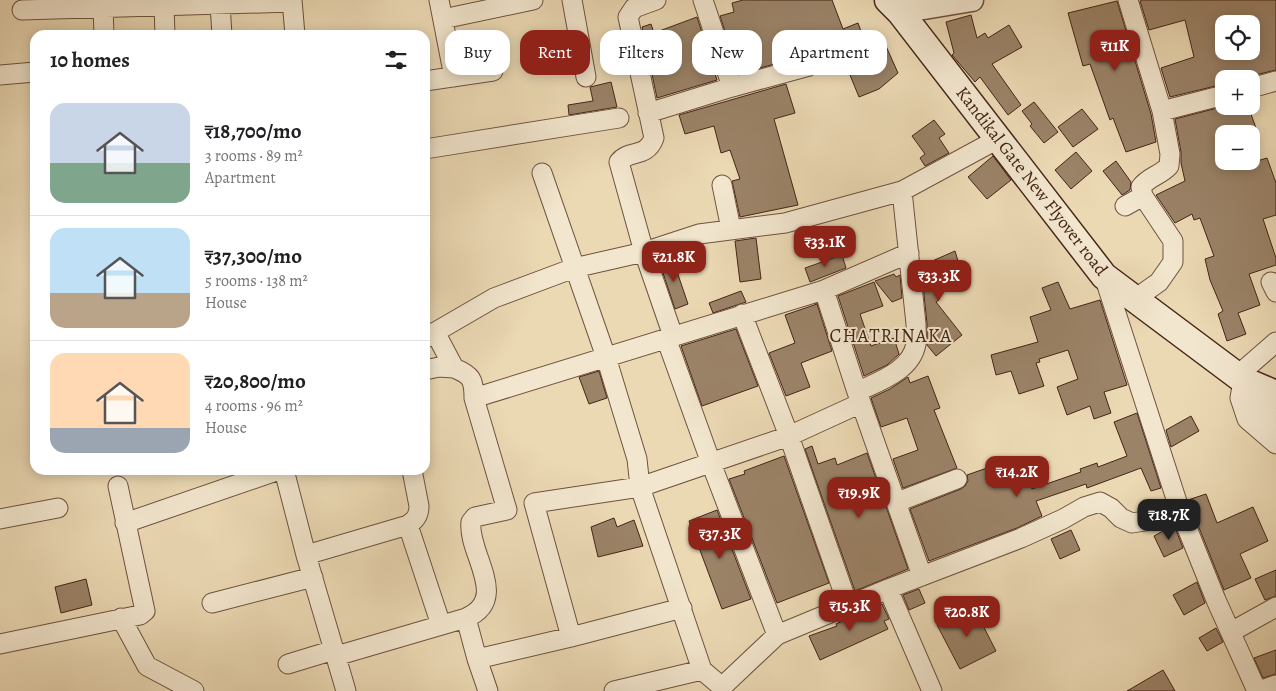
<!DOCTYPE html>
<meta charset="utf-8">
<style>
:root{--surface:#fff;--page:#f2f2f2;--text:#202124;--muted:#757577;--line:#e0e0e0;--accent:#8f2418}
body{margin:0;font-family:Alegreya,serif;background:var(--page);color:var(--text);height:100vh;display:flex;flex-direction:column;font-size:19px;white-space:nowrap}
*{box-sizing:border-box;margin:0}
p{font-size:16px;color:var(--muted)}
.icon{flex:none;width:28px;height:28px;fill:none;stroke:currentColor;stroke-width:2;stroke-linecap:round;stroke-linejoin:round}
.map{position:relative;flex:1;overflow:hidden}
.drawer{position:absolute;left:30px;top:30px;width:400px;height:445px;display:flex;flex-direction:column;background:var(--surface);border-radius:15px;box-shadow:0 2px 12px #0003}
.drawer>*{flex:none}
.hud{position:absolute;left:445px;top:30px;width:475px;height:45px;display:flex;gap:10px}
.fabs{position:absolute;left:1215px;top:15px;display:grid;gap:10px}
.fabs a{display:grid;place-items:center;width:45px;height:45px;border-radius:10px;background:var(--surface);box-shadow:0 2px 12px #0003;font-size:25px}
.price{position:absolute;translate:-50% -42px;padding:0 11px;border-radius:10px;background:var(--accent);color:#fff;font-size:16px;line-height:32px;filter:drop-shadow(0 1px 2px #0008)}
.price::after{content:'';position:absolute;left:50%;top:30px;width:15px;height:11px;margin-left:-8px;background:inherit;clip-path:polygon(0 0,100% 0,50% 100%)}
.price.current{background:#222;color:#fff}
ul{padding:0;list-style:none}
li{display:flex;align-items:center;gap:15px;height:125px;padding:0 20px}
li+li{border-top:1px solid var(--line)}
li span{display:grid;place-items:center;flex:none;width:140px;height:100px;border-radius:15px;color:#555}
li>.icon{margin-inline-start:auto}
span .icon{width:60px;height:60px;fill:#fffc;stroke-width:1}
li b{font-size:21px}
h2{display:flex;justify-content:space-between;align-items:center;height:60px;padding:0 20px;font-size:21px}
.tag{padding:0 18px;border-radius:15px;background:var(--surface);box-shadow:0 2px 12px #0003;font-size:18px;line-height:45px}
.tag.current{background:var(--accent);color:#fff}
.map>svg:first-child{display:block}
</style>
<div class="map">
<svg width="1276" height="691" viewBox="0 0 1276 691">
<rect width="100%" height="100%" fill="#ebd9b4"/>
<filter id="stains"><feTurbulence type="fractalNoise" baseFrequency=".004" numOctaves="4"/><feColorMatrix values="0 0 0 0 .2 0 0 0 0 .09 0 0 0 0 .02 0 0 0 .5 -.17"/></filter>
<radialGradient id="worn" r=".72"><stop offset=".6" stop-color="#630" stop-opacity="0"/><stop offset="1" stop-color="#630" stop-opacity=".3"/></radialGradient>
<!-- building -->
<path fill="#9b8368" stroke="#442516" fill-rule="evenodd" d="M743,0H832L843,29L858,23L865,42L881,35L898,73L879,89L859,97L843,58L820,67V63L817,58L812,55H807L753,70L747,51L733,56L720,16L734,12L732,3Z
M1142,0H1276V70L1247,77L1246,75L1233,79H1224V84L1170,97L1161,68L1194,57L1185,20L1149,30L1140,1ZM1224,24H1251V51H1224Z
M1117,1L1151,114L1156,142L1126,152L1113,118L1110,120L1090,64L1083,66L1068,13Z
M971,15L977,38L985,33L988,38L1009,25L1022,47L992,64L1021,105L1008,115L980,77L975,82L952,55L954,53L946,22Z
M697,17L717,80L657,98L642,27L651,24L654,33Z
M611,82L617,107L569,115L568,105L593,101L590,87Z
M786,84L795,113L774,119L798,205L740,217L732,181L740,179L730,150L721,153L714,126L685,134L679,115Z
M1034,102L1058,132L1044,143L1030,126L1032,124L1022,111Z
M1225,106H1248L1256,128L1241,134H1224V161H1257L1267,158L1276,183V215L1263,219L1276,258V265L1249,274L1260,305L1238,313L1246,334L1227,341L1218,314L1223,311L1210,280L1205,259L1214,256L1200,218L1194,220L1192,214L1175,223L1156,195L1185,181L1181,163V152L1175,119Z
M1082,109L1098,129L1073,147L1058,127Z
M934,120L945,134L939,138L949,153L925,166L920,158L925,154L912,136Z
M1076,152L1092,171L1071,189L1055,170Z
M993,156L1011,180L987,199L968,177Z
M1116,161L1131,182L1130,190L1122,195L1103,171Z
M756,238L761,279L740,282L735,241Z
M955,251L962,274L946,278L948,284L936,294L939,300L936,302L962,335L936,356L927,345V323L921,266Z
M842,255L846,268L810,282L805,268Z
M672,257L688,304L675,309L659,261Z
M894,274L896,277L900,275L902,298L892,302L875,281Z
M874,282L883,306L860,314L871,346L894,338L899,354L887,365L864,376L838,296Z
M1058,282L1070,309L1100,300L1127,385L1104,392L1111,413L1094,419L1090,406L1067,415L1057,387L1078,379L1068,350L1039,359L1040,362L1036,363L1044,386L1019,394L1011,371L996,375L991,355L1038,342L1030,317L1051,310L1042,288Z
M741,291L746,302L713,313L709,303Z
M817,304L832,351L801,363L810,387L786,396L769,353L795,343L785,315Z
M736,329L758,386L702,406L681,346Z
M599,371L607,398L589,404L579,377Z
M928,376L940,408L934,410L957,468L903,488L893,459L918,450L916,444L907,418L881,427L871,398L890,389L908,377L910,383Z
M1137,413L1161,488L1151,491L1141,468L1087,488L1086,484L1036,501L1042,516L1017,528L929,561L910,509L961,489L965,486L968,481L967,475L987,468L994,488L1027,476L1032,489L1081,472L1080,469L1097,463L1098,467L1127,456L1114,422Z
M1191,416L1199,431L1171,447L1166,430Z
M812,446L818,464L835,458L837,465L867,453L908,569L855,591L805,449Z
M784,456L829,583L777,603L729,479L745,474L744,471Z
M1206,494L1217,523L1253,507L1268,541L1240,554L1251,578L1224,590L1188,500Z
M717,510L751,599L722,609L689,521Z
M614,518L617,527L634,520L643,546L598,557L591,527Z
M1174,525L1183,548L1164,557L1154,536Z
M1071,530L1080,550L1060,559L1051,539Z
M1276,570V596L1265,600L1255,579Z
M86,579L92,605L61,613L55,587Z
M1197,582L1205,603L1184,615L1173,595Z
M919,589L925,603L909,610L903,595Z
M882,604L889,619L884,621L888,629L820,660L809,636L837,626L836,624Z
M973,606L996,651L960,669L937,625Z
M1216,628L1223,642L1207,651L1199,638Z
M1276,650V674L1263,678L1254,658Z
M1163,670L1175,691H1127Z"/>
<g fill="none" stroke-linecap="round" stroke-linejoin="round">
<defs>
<path id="minor" d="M292,0L295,35
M439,0L454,77
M572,0L586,77
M656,0L634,8L628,17L654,138C646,159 629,149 619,162L644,252L673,336
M703,0L732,87
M1128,0L1162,111L1224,95
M220,4L222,35
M164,5L165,35
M103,7L104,35
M22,10L292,2
M443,19L533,0
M0,75L35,72
M425,81L493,71
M1251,88L1276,81
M648,113L732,87L809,66
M425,149L619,118
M542,173L606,357L637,459L640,487L702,670
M722,185L731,229
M1125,206L1143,196
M1271,282L1276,292
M824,290L857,392
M1135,299L1159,282L1173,262V241L1143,196L1141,187C1148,177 1161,175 1169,166L1170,154L1162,111
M742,314L789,436L848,605
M435,332L454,368C471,375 474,379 474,398
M425,338L494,298L574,268L644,252L699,234L785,223L902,191L998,139
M666,338L711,463L777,635
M425,370L439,367L454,368
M1237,376L1276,342
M1243,380L1240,398L1247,419L1276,444
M861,403L922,576
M284,470L306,555L346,691
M897,502L957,479
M1179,508L1216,600L1257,691
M0,519L58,508
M125,523L279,470
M408,525L441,625
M306,555L408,525C415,520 419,516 419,506L412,470
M888,589L932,691
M212,603L313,577
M121,618L147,666L194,691
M466,618L477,659L488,691
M1231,632L1276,607
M571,637L534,503L640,487L789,436L861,403L857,392C879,381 911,371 916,344C917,338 916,330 916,324L902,191
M0,644L140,615L145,611L118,486
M336,656L466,618C511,599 467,553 471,522L475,517L507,510L474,398L824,290L909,253
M477,659L571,637L682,608
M288,664L334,650
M614,691L702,670L722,687L777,635L888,589L1021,538L1063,519L1084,507L1100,502L1111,508L1121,518L1132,523L1151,520L1179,508L1104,276
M1259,691L1276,685"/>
<path id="tertiary" d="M900,12L972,0"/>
<path id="secondary" d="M888,0L900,12L1104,276L1243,380L1276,394
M1243,380L1267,415L1276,422"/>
</defs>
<!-- minor casing -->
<use href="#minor" stroke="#6e523e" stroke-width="21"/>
<!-- tertiary casing -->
<use href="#tertiary" stroke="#6e523e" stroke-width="25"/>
<!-- secondary casing -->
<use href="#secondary" stroke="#442516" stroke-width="29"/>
<!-- minor -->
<use href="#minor" stroke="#f2e6ce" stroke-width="19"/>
<!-- tertiary -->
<use href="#tertiary" stroke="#f2e6ce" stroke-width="22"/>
<!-- secondary -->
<use href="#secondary" stroke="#f2e6ce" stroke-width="26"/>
</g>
<g text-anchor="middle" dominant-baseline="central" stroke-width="4" stroke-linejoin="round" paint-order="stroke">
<!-- street labels -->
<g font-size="18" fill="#442516" stroke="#f2e6ce">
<text transform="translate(1032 181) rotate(52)">Kandikal Gate New Flyover road</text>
</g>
<!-- neighbourhood labels -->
<g font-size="19" letter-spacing="1" fill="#442516" stroke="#f2e6ce">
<text x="891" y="336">CHATRINAKA</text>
</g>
</g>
<rect width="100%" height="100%" filter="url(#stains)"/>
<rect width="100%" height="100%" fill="url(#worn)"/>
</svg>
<div class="fabs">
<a><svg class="icon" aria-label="locate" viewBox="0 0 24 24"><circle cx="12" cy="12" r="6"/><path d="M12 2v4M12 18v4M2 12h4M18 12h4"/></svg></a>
<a>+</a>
<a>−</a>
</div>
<b class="price" style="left:1115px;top:72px">₹11K</b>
<b class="price" style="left:825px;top:268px">₹33.1K</b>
<b class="price" style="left:674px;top:283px">₹21.8K</b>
<b class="price" style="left:939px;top:302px">₹33.3K</b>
<b class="price" style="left:1017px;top:498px">₹14.2K</b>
<b class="price" style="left:859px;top:519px">₹19.9K</b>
<b class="price current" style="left:1169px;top:541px">₹18.7K</b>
<b class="price" style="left:720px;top:560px">₹37.3K</b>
<b class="price" style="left:850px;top:632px">₹15.3K</b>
<b class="price" style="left:967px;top:638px">₹20.8K</b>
<div class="hud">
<a class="tag">Buy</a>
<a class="tag current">Rent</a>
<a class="tag">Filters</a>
<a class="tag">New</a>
<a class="tag">Apartment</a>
</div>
<section class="drawer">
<h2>10 homes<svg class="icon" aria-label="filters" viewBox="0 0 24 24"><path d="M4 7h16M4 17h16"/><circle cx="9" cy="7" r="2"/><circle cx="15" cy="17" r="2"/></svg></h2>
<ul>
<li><span style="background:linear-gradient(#c9d6e8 60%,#7fa58c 0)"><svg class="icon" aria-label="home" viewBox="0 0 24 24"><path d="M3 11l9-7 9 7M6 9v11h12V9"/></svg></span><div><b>₹18,700/mo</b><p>3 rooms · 89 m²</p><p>Apartment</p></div></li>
<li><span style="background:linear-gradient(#bfe0f5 65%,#b9a48a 0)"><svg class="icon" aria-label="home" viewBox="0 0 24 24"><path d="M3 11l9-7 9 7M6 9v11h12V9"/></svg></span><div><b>₹37,300/mo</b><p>5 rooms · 138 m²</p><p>House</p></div></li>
<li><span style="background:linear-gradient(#ffd9b3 75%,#9aa5b1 0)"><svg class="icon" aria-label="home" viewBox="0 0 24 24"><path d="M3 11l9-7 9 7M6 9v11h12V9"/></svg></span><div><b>₹20,800/mo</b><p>4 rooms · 96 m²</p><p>House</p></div></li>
</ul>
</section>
</div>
